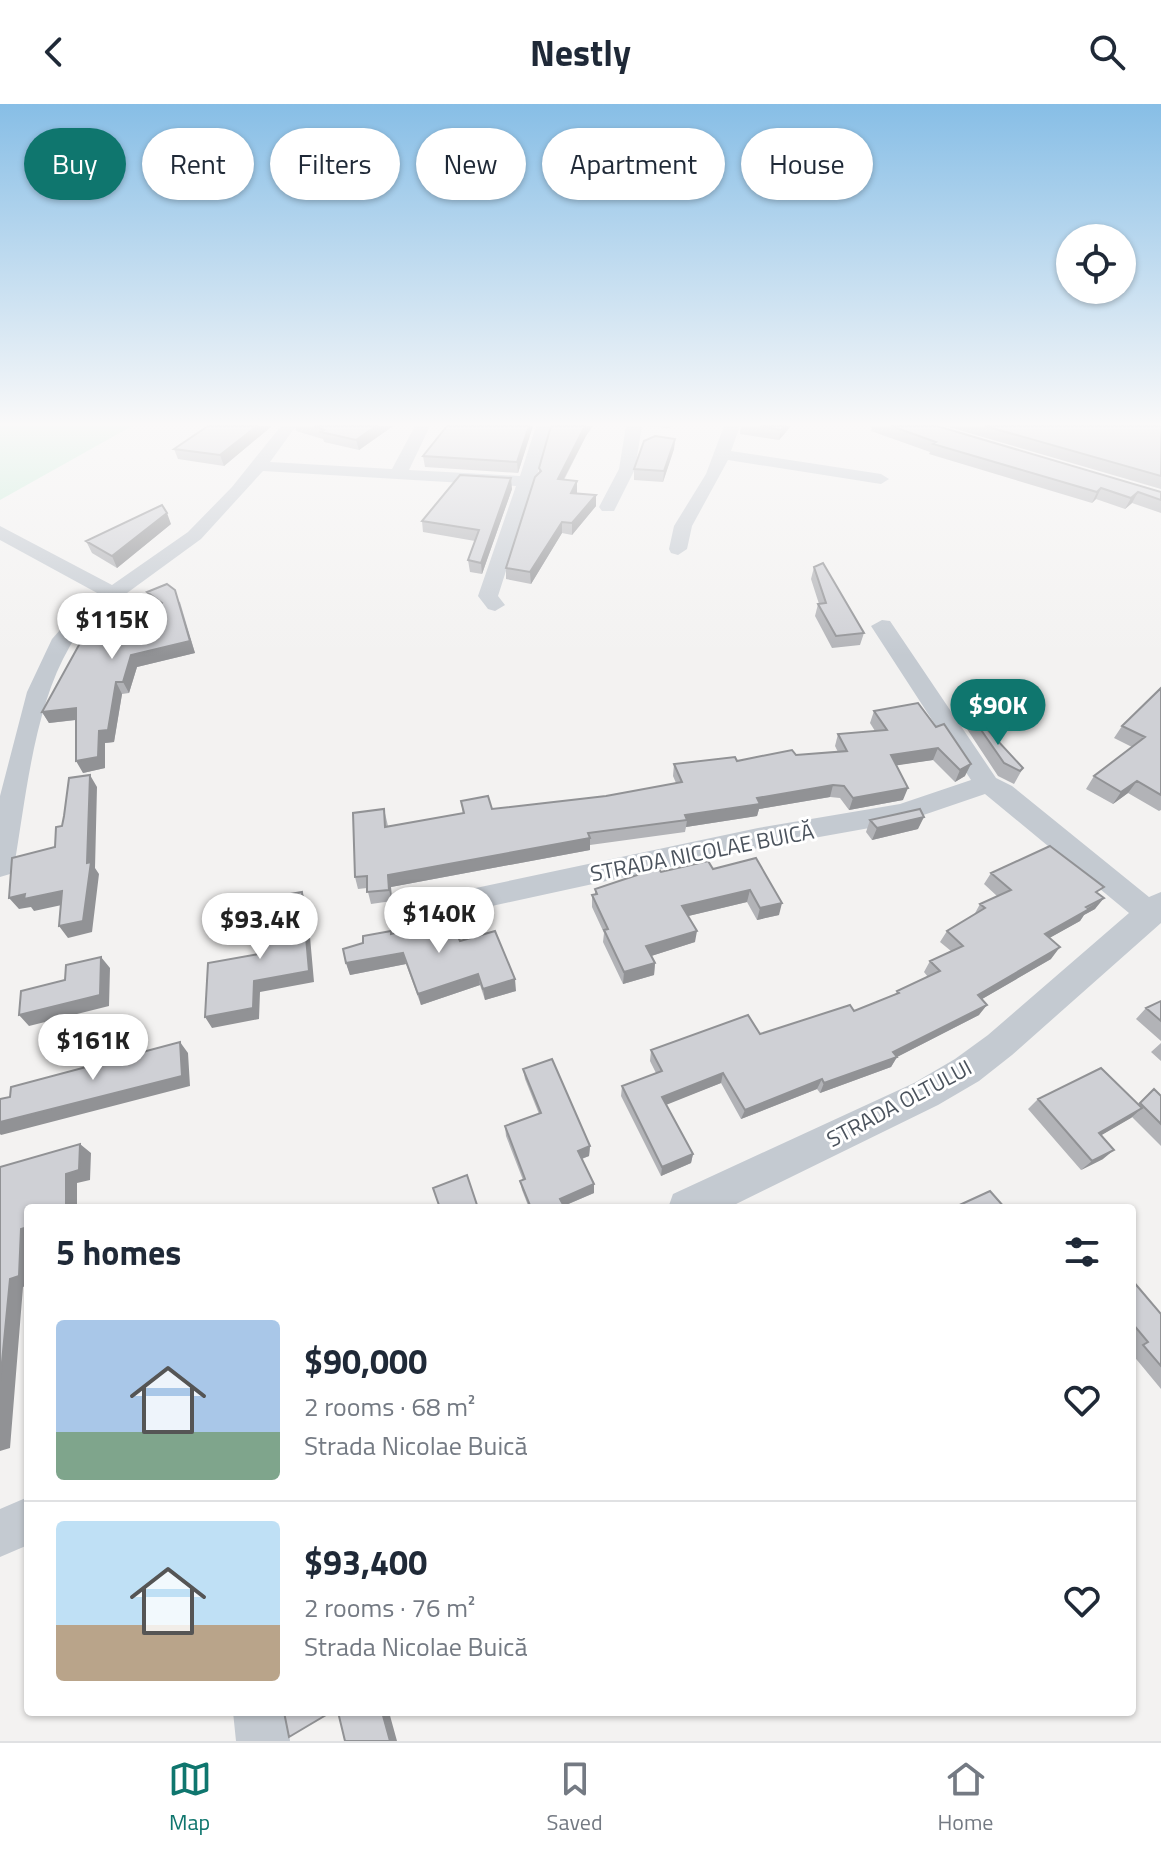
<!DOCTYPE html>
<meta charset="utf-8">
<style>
:root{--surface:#fff;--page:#f2f2f3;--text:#1f2937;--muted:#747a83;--line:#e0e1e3;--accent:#0f766e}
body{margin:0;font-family:"Titillium Web",sans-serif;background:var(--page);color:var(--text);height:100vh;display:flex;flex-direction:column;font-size:30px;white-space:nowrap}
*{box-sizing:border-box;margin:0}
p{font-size:26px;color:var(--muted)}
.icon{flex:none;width:44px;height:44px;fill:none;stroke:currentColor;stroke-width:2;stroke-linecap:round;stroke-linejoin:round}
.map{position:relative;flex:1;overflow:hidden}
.panel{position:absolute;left:24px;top:1100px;width:1112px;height:512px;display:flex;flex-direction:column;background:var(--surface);border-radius:8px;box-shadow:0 2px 6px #0004}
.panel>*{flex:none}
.top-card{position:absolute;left:24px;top:24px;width:1114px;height:72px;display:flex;gap:16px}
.buttons{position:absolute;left:1056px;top:120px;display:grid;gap:16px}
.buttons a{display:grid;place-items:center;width:80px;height:80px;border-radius:50%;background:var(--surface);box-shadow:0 2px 6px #0004;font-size:40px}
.price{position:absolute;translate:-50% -68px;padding:0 18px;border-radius:28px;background:#fff;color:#222;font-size:26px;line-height:52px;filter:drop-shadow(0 2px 4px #0008)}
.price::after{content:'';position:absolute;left:50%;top:48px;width:24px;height:18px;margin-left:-12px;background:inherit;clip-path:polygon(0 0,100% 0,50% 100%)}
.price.active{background:var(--accent);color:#fff}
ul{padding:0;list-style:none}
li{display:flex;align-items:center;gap:24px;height:200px;padding:0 32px}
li+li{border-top:2px solid var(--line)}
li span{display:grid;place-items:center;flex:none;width:224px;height:160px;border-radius:8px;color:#555}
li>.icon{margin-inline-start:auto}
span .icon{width:96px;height:96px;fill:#fffc;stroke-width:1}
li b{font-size:34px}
h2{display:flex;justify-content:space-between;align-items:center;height:96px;padding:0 32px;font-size:34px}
.tag{padding:0 28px;border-radius:36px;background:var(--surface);box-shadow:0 2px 6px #0004;font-size:28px;line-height:72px}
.tag.active{background:var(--accent);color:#fff}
header{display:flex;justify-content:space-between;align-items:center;height:104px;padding:0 32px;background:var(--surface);font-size:36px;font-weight:700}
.tab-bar{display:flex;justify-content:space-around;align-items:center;height:112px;border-top:2px solid var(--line);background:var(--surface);font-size:22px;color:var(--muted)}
.tab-bar a{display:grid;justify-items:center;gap:4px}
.tab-bar .active{color:var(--accent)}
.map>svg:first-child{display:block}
</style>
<header><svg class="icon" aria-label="back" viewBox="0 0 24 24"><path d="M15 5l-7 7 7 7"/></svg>Nestly<svg class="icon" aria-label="search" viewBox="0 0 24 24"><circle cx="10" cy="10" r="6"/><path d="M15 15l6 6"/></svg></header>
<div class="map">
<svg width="1161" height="1637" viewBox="0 0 1161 1637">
<rect width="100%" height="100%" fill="#f3f2f1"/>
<!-- green -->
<path fill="#c5ecd7" d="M0,322H132L0,396Z"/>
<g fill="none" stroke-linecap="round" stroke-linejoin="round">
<!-- minor -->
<path fill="#c4cad1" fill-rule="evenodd" d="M281,322H296L270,358L392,365L415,322H430L409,366L520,372L536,322H552L536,375L538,378L533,382L498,492L505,501L495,507L488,505L478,492L516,382L263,367L201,435L127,489L161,508L164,512L161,516H147L114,498C97,510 80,524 70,542C34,603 26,693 14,763L10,770L0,773V692L27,588L52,535L77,507L99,490L0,436V422L112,481L188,428L232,383Z
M626,322H642L635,365L614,407H602L599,403L619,365Z
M724,322H740L731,347L881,370L889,375L881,380L728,356L692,422L687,445L678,451L671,449L669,445L674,422L706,370Z
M882,516L890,517L996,674L1012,682L1149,793L1161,788V819L1012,951L979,977L938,1001L728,1104H668L673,1090L914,979L955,955L988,931L1129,809L985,690L903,718L758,744L414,819L404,816L399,808L404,800L414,797L758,724L900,700L971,676L871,522Z
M28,1393V1441L0,1453V1405Z
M233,1608H287L290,1637H236Z"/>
</g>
<!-- wall -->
<path fill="#b2b3b7" d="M272,322L224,362L178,355L174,345Z
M295,322H393L359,346L324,338L323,335L296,327Z
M447,322H533L518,369L425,363L423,352Z
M645,322H671L670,324Z
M741,322H791L779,336L740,330Z
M872,322H937L1161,388V409L1132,399L1125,405L1096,395L1092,399L929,350L930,348L871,327Z
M945,322H1161V385Z
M586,332L564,376L577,389L596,391V402L572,431L562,429L531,480L506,475V464L539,369V364Z
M675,335L674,345L663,378L634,376V365Z
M512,385L482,470L470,468L468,456L475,437L423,428L422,417Z
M171,420L117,464L92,449L86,437Z
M814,463L864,529L860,541L832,544L815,512L818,500H819L811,475Z
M147,488L180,498L195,549L137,563L129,589L122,590L114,638L105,639V664L83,669L76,616L49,619L42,608L83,534L78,535L72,523L140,507L156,508L158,504L152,500Z
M1161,584V706L1159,707L1128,689L1113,700L1086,685L1094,672L1132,643L1114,634L1122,622Z
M918,599L965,672L955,678L933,656L896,661L903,696L849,706L840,694L830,693L759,705L757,712L686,723L685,728L590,741V746L391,783L392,797L371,800L367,784L358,785L355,773L384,705L388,722L463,710L461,697L492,705L606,692L676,679L673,672L674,660L737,657L838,648L835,642L838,630L875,627L870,619L874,607Z
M970,610L1023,664L1014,680L998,672L965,622Z
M870,716L918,725L872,736L866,728Z
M756,754L779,811L757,816L747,798L688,812L695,838L651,852L655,859L654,871L623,880L603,838L604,829L592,803V791H595V785L661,768L713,765Z
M991,769L1099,790L1095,805L1084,811L1080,817L1049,834L1051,855L982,895L979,911L897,953L891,963L820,989L817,985L741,1015L721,979L666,1000L693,1050L691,1059L661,1072L621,992L622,982L656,969L650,957L651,946L760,930L854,907L895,891L897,887L928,873L924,868L930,857L951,847L940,838L947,827L974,811L980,800L997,792L984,780Z
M392,830L460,837L516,887L485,896L480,881L421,901L406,860L350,871L346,859Z
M1161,897V937L1136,915L1146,904Z
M1161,939V957L1151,948Z
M523,965L590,1042L589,1052L582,1055L594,1089L564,1102L565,1104H529L522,1086L520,1077L523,1076L506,1032L505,1022L539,1010L525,975Z
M1154,985L1161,992V1042L1132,1013L1101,1031L1103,1055L1081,1066L1028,1005L1038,995L1138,1000Z
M1132,1176L1161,1210V1285L1132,1250V1245L1134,1244L1132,1242Z"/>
<!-- shaded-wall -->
<path fill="#919295" d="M257,322H272L224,362L220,351Z
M376,322H393L359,346L356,336Z
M529,322H533L518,369L517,358Z
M585,322H593L586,332L558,386V375Z
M784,322H791L779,336L781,326Z
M675,335L674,345L663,378L664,367Z
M511,374L512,385L482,470L481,459Z
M577,377V389L571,400V389Z
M1101,384L1096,395L1092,399L1097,388Z
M1138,388L1132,399L1125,405L1131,394Z
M596,391V402L572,431V419Z
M167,409L171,420L117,464L112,452Z
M562,418V429L531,480L530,468Z
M175,486L195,549L137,563L129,589L123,578L131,551Z
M116,578L122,590L114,638L105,639V664L83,669L76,657L99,627Z
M76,604L83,615L49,619L42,608Z
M938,644L933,656L886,663L890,651Z
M971,660L965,672L955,678L960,666Z
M90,671L97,683L95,764L99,770L92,828L68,834L59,822L87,759Z
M1137,677L1128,689L1113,700L1121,688Z
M833,681L830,693L759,705L757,712L686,723L687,716L685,711L757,694Z
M908,684L903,696L849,706L853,694Z
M924,713L918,725L872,736L877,724Z
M590,734V746L391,783L392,797L389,786L388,771Z
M750,786L747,798L680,814L682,802Z
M62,787L71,799L34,807L31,803L19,805L9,794L25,790Z
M302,788L307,799L314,878L260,888L259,915L212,924L205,913L254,877Z
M1104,794L1095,805L1084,811L1080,817L1037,841L1045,830Z
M782,799L779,811L757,816L760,804Z
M697,827L695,838L645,854L646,842Z
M1060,843L1051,855L970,902L978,891Z
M403,849L406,860L350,871L346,859Z
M101,853L110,864L109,902L29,922L19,911Z
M655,859L654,871L623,880L624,868Z
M478,870L480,881L421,901L418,890Z
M515,875L516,887L485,896L483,885Z
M987,901L979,911L897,953L891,963L820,989L824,979L893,948Z
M180,938L188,949L190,982L1,1031L0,1030V1018Z
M723,969L721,979L661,1003L662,993Z
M822,975L817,985L741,1015L745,1006Z
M1142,1004L1131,1014L1088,1039L1099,1029Z
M80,1040L91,1049L90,1076L77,1079V1104H66V1070Z
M590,1042L589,1052L578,1056V1047Z
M1114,1046L1103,1055L1081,1066L1092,1057Z
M693,1050L691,1059L661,1072L662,1063Z
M594,1080V1089L561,1103L560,1095Z
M28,1123V1181L23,1183L10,1344L0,1347V1279L10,1175L21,1125Z
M382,1608H389L397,1637H390Z"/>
<!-- building -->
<path fill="#cfd0d5" stroke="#919295" stroke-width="2" d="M208,322H257L220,351L174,345Z
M314,322H376L356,336L321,328L324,326Z
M447,322H529L517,358L423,352Z
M551,322H585L558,375L577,377L571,389L596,391L572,419L562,418L530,468L506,464L535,373L541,367L539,364Z
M760,322H784L781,326Z
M891,322H937L1161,388V396L1138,388L1131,394L1101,384L1097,388L933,340L936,338Z
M985,322H1161V372Z
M655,332L675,335L664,367L634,365L644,337Z
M460,371L511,374L481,459L468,456L479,426L422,417Z
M162,401L167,409L112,452L86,437Z
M823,459L864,529L836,532L818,500L826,499L814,463Z
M167,480L175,486L190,537L131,551L123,578H116L108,626L99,627L98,653L76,657V604L42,608L90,521L72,523L114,493L140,507L156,508L162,499L147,488Z
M1161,584V691L1137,677L1121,688L1094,672L1145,633L1122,622Z
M918,599L936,623L944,620L971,660L960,666L938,644L891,651L908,684L853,694L844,682L833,681L757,694L760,700L685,711L687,716L588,729L590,734L388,771L389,786L367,788V772L355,773L353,709L384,705L385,723L464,709L461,697L488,692L492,705L606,692L682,678L674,660L735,653L737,657L792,646L796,651L847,647L838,630L887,626L874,607Z
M972,609L1023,664L1020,667L1004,659L970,610Z
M90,671L87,759L91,758L83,817L59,822L62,787L24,795L25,790L9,794L12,754L55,743L56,723L62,722L64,712L69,674Z
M920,705L924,713L877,724L870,716Z
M1050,742L1104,783L1096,788L1104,794L1086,803L1089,805L1045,830L1060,843L978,891L987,901L893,948L897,953L824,979L822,975L745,1006L723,969L662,993L693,1050L662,1063L622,982L662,967L651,946L748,911L760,930L850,901L854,907L899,889L897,887L940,867L930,857L963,842L947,827L985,804L980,800L1011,786L991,769Z
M756,754L782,799L760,804L750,786L682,802L697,827L646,842L655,859L624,868L604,826L608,825L592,791L597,790L595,785L658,764L661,768L708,757L713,765Z
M302,788L309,867L254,877L253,904L205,913L208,859L259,850L258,826L279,822L278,792Z
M450,816L460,837L495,827L515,875L483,885L478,870L418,890L403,849L346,859L343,845L363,839V832L391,827V830Z
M101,853L100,891L19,911L21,887L65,876L66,861Z
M1161,897V917L1146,904Z
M180,938L182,972L0,1018V995L10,993L11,983Z
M552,955L590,1042L578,1047L594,1080L560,1095L565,1104H531L520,1077L525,1075L505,1022L541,1009L523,965Z
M1101,964L1142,1004L1099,1029L1114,1046L1092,1057L1038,995Z
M1154,985L1161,992V1020L1140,999Z
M80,1040L79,1066L66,1070V1104H28V1123L21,1125L19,1172L10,1175L0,1279V1063Z
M467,1071L478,1104H440L433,1084Z
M990,1087L1005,1104H953Z
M1132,1176L1161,1210V1262L1143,1241L1148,1238L1132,1219Z
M284,1608H331L289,1633Z
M338,1608H382L390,1637H345Z"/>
<!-- sky -->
<linearGradient id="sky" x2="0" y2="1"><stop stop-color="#87bee6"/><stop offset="0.58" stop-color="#faf9f9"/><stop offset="1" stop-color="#faf9f9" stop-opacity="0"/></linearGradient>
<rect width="1161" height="552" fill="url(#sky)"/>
<g text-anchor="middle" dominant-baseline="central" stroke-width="6" stroke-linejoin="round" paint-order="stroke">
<!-- street labels -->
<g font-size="22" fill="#4b535d" stroke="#fff">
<text transform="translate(702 748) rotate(-11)">STRADA NICOLAE BUICĂ</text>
<text transform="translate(899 999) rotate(-28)">STRADA OLTULUI</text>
</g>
</g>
</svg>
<div class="buttons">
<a><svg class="icon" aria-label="locate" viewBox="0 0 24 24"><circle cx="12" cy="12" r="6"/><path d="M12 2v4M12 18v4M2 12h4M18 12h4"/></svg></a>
</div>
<b class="price" style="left:112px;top:557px">$115K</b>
<b class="price active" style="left:998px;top:643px">$90K</b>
<b class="price" style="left:439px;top:851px">$140K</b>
<b class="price" style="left:260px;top:857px">$93.4K</b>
<b class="price" style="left:93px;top:978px">$161K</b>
<div class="top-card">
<a class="tag active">Buy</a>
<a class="tag">Rent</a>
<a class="tag">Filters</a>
<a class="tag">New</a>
<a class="tag">Apartment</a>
<a class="tag">House</a>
</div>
<section class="panel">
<h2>5 homes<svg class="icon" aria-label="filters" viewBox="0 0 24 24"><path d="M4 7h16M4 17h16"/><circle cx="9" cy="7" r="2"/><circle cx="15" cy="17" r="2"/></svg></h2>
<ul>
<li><span style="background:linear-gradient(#a9c7e8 70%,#7fa58c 0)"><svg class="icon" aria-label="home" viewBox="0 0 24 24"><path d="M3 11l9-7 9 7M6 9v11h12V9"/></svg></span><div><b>$90,000</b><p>2 rooms · 68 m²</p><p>Strada Nicolae Buică</p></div><svg class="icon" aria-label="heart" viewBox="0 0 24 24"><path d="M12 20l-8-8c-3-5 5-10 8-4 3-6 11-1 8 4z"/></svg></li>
<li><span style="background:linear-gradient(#bfe0f5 65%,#b9a48a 0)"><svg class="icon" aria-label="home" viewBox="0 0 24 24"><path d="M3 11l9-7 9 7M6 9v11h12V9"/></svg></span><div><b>$93,400</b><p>2 rooms · 76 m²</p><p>Strada Nicolae Buică</p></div><svg class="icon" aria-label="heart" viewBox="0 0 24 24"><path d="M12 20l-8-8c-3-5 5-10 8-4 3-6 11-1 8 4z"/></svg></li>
</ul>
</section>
</div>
<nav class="tab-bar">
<a class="active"><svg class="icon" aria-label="map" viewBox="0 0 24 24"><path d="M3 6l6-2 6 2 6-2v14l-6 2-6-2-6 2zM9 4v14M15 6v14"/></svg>Map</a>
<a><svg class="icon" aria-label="saved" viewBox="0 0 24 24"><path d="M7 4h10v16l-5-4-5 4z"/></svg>Saved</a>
<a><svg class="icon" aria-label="home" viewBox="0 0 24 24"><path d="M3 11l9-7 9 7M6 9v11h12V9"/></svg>Home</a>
</nav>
